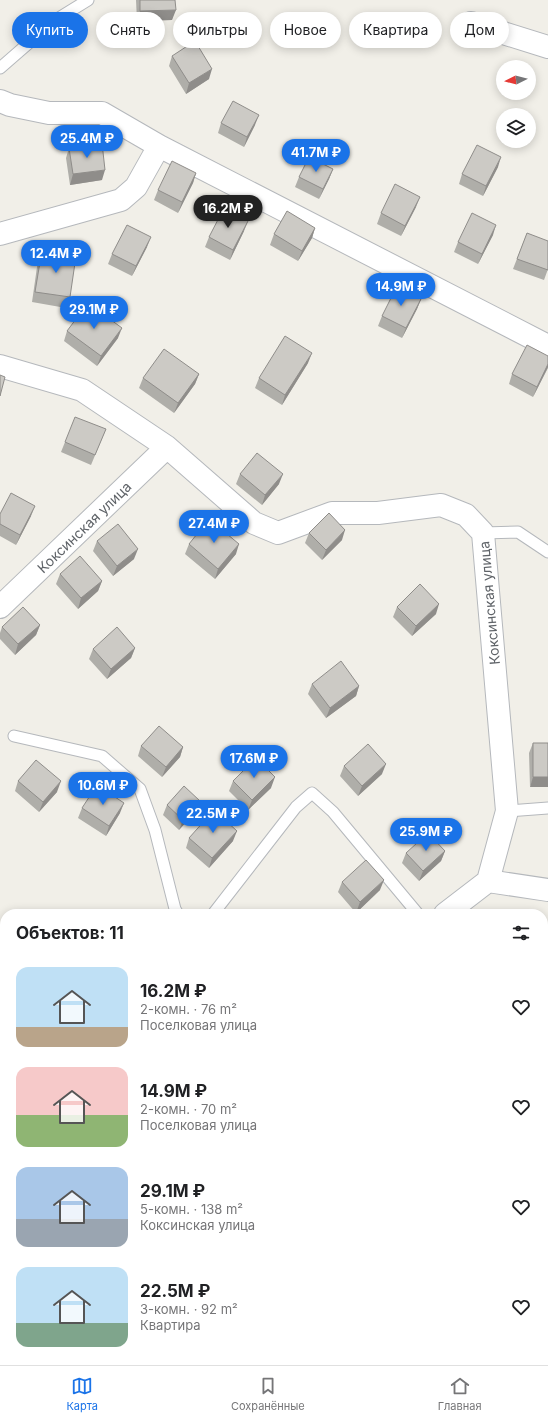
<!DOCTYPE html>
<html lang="ru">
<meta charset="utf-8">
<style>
:root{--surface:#fff;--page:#f2f2f2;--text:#202124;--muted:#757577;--line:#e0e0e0;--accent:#1a73e8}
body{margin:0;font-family:Inter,sans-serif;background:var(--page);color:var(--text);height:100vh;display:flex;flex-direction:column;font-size:15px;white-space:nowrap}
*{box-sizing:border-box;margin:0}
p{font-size:13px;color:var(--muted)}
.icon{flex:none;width:22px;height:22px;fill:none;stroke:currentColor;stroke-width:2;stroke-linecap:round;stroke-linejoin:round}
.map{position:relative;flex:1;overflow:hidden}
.drawer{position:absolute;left:0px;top:909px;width:548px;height:456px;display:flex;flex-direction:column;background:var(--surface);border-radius:16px 16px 0 0;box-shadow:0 2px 10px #0003}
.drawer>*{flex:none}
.banner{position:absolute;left:12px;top:12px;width:524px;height:36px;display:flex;gap:8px}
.needle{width:26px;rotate:264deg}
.fabs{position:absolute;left:496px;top:60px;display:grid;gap:8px}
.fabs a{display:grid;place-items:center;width:40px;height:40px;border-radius:50%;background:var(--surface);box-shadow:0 2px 10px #0003;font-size:20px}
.price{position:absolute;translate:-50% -34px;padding:0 9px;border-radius:14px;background:var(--accent);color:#fff;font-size:13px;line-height:26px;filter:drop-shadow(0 1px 2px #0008)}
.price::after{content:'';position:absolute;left:50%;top:24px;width:12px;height:9px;margin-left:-6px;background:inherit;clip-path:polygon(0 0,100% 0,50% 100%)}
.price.current{background:#222;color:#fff}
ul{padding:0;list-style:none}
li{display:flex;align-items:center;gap:12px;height:100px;padding:0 16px}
li span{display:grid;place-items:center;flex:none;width:112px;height:80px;border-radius:12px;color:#555}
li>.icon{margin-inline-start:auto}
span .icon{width:48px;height:48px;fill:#fffc;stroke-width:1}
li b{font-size:17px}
h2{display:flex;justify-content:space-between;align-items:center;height:48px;padding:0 16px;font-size:17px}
.chip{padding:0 14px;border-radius:18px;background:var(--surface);box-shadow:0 2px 10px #0003;font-size:14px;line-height:36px}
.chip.current{background:var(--accent);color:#fff}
.tab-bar{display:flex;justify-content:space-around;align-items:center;height:56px;border-top:1px solid var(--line);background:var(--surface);font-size:11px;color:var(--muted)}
.tab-bar a{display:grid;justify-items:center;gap:2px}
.tab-bar .current{color:var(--accent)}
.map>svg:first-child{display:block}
</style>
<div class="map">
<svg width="548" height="1365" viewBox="0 0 548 1365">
<rect width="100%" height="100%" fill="#f1efe8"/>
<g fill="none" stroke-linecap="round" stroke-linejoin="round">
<defs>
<path id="service" d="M0,68L54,21L88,0
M483,533L518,532L548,552
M14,736L102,756L140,789L155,830L175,909L178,914
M507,811L548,808
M213,914L296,807L312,793L333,812L418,914
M0,1028L5,1033"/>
<path id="minor" d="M471,23L548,47
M0,101L10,105L49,113H102L159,146L548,346
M0,234L121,200L136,187L159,146
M0,366L82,390L167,447L254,523L278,533L332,513H378L441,505L466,515L483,533L507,811L488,881L445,914
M0,607L167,447
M488,881L548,890
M0,1226H5"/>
</defs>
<!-- service casing -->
<use href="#service" stroke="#b5b8bc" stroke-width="13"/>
<!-- minor casing -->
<use href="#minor" stroke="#b5b8bc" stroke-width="24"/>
<!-- path -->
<path stroke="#9cc7a9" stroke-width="2.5" stroke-dasharray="4 2" stroke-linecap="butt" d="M350,1360L360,1365
M156,1365L159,1360"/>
<!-- service -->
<use href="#service" stroke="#fff" stroke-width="11"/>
<!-- minor -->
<use href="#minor" stroke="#fff" stroke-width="22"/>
</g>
<!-- wall -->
<path fill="#afaea9" d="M136,0H175L172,20L137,21Z
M172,56L209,79L186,94L169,66Z
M221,123L255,125L244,147L218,133Z
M69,148L102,180L70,185L66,158Z
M498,167L483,196L459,184L462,174Z
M333,169L329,179L319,199L295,187L299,177Z
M196,173L193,183L178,213L154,200L158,190Z
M416,207L401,236L377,224L381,213Z
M315,228L312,238L298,261L270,245L274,234Z
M244,231L230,260L205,247L209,237Z
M527,233L548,269L544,280L513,269Z
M493,235L478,264L454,252L458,242Z
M147,247L132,276L108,264L112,254Z
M42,250L70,297L66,308L32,302L38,260Z
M421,299L417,309L402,338L378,326L382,316Z
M67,331L118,338L97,366L64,341Z
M548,356V368L533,397L509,384L512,374Z
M308,363L282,405L255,388L259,378Z
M199,374L195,384L174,413L139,388L143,378Z
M106,429L91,465L61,452L65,442Z
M240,474L279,484L262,505L236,484Z
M0,514L31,516L16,545L0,536Z
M309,533L342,540L322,560L305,543Z
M97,541L134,559L113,576L93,551Z
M189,544L236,554L215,579L185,554Z
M60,574L102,581L98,591L78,609L56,584Z
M397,607L436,614L412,636L393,617Z
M40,625L36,635L15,655L0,639V633L2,627Z
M135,648L131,658L107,679L89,659L93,649Z
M312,684L359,686L356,696L326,718L308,694Z
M533,743H548L530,787L529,753Z
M141,746L183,747L180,757L162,777L138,756Z
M344,766L382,774L358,796L340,776Z
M18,781L57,792L39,812L15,791Z
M233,781L271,788L248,810L229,791Z
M167,805L196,811L179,830L163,815Z
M82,808L120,813L106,836L78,818Z
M189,838L233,841L209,868L186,848Z
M445,851L441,861L419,881L402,863L406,853Z
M342,882L380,890L356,913L338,892Z
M0,1325L5,1360H13L9,1365H0Z
M190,1360H228L226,1365H188Z"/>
<!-- shaded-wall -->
<path fill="#8f8d8a" d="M176,10L172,20L137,21L140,11Z
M212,69L209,79L186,94L189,83Z
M259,115L255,125L244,147L247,137Z
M501,157L498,167L483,196L486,186Z
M333,169L329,179L319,199L323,189Z
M105,170L102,180L70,185L73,174Z
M196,173L193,183L178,213L182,202Z
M420,197L416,207L401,236L405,226Z
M248,221L244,231L230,260L233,250Z
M496,225L493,235L478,264L482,254Z
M315,228L312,238L298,261L302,251Z
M151,237L147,247L132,276L136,266Z
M421,299L417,309L402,338L406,328Z
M122,328L118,338L97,366L101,356Z
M312,353L308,363L282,405L285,395Z
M548,364V367L533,397L537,387Z
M199,374L195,384L174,413L178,403Z
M283,474L279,484L262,505L265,495Z
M35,506L31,516L16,545L20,535Z
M345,530L342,540L322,560L326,550Z
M239,544L236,554L215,579L218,569Z
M138,549L134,559L113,576L117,566Z
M102,581L98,591L78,609L81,598Z
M439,604L436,614L412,636L416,626Z
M40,625L36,635L15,655L18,644Z
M135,648L131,658L107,679L111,669Z
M359,686L356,696L326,718L330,708Z
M183,747L180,757L162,777L166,767Z
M386,764L382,774L358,796L362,786Z
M275,777L271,788L248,810L252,800Z
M533,777H548V787H530Z
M61,781L57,792L39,812L43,802Z
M200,801L196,811L179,830L183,820Z
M124,803L120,813L106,836L109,826Z
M237,831L233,841L209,868L212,858Z
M445,851L441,861L419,881L423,871Z
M384,880L380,890L356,913L360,902Z
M5,948V955L0,959V952Z
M5,1254V1259L0,1266V1262Z
M10,1360H13L9,1365H7Z
M225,1360H228L227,1363L226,1365H221Z"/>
<!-- building -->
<path fill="#cccac5" stroke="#8f8d8a" d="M140,0H175L176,10L140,11Z
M195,41L212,69L189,83L172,56Z
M233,101L259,115L247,137L221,123Z
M102,143L105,170L73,174L69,148Z
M477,145L501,157L486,186L462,174Z
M309,157L333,169L323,189L299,177Z
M172,161L196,173L182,202L158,190Z
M395,184L420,197L405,226L381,213Z
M224,208L248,221L233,250L209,237Z
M287,211L315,228L302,251L274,234Z
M472,213L496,225L482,254L458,242Z
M127,225L151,237L136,266L112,254Z
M527,233L548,241V270L517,259Z
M42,250L76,256L70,297L35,292Z
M397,286L421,299L406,328L382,316Z
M88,303L122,328L101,356L67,331Z
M285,336L312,353L285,395L259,378Z
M527,345L548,356V364L537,387L512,374Z
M164,349L199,374L178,403L143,378Z
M0,375L5,377L0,396Z
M75,417L106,429L95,455L65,442Z
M257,453L283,474L265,495L240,474Z
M11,493L35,506L20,535L0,524V514Z
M329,513L345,530L326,550L309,533Z
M209,519L239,544L218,569L189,544Z
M118,524L138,549L117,566L97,541Z
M80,556L102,581L81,598L60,574Z
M420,584L439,604L416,626L397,607Z
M23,607L40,625L18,644L2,627Z
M117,627L135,648L111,669L93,649Z
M341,661L359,686L330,708L312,684Z
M159,726L183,747L166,767L141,746Z
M533,743H548V777H533Z
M368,744L386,764L362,786L344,766Z
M256,758L275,777L252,800L233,781Z
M36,760L61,781L43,802L18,781Z
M97,785L124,803L109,826L82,808Z
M184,786L200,801L183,820L167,805Z
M214,810L237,831L212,858L189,838Z
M428,833L445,851L423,871L406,853Z
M366,860L384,880L360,902L342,882Z
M0,929L5,935V948L0,952Z
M0,1050L3,1052L0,1056Z
M0,1237L5,1241V1254L0,1262Z
M0,1325L5,1329V1360H10L8,1363L0,1358Z
M190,1360H225L221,1365H194L189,1361Z
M244,1360H266L274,1365H240Z
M305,1362L309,1365H303Z"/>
<g text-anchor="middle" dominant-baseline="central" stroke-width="4" stroke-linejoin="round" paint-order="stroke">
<!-- street labels -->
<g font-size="14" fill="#5f6368" stroke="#fff">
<text transform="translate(84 527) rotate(-44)">Коксинская улица</text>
<text transform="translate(489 603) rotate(-95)">Коксинская улица</text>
</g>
</g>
</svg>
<div class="fabs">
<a><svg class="needle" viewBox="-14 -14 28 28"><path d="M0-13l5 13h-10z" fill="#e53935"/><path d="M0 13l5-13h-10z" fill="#757577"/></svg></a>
<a><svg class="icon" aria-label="layers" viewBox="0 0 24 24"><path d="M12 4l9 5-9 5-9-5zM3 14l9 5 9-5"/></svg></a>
</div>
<b class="price" style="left:87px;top:159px">25.4M ₽</b>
<b class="price" style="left:316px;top:173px">41.7M ₽</b>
<b class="price current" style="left:228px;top:229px">16.2M ₽</b>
<b class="price" style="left:56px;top:274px">12.4M ₽</b>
<b class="price" style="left:401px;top:307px">14.9M ₽</b>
<b class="price" style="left:94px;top:330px">29.1M ₽</b>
<b class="price" style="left:214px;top:544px">27.4M ₽</b>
<b class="price" style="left:254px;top:779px">17.6M ₽</b>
<b class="price" style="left:103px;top:806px">10.6M ₽</b>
<b class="price" style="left:213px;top:834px">22.5M ₽</b>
<b class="price" style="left:426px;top:852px">25.9M ₽</b>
<div class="banner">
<a class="chip current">Купить</a>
<a class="chip">Снять</a>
<a class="chip">Фильтры</a>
<a class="chip">Новое</a>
<a class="chip">Квартира</a>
<a class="chip">Дом</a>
</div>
<section class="drawer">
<h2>Объектов: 11<svg class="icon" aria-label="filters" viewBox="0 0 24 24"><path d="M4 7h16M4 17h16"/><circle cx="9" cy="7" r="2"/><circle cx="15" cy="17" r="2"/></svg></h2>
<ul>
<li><span style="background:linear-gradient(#bfe0f5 75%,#b9a48a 0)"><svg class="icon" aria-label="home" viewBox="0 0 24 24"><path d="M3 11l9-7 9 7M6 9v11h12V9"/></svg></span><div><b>16.2M ₽</b><p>2-комн. · 76 m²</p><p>Поселковая улица</p></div><svg class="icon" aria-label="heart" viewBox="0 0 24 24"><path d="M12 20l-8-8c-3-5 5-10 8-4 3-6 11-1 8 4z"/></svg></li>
<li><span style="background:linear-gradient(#f6c9c9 60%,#8fb573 0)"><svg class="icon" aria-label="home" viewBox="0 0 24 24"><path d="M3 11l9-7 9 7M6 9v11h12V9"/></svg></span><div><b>14.9M ₽</b><p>2-комн. · 70 m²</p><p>Поселковая улица</p></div><svg class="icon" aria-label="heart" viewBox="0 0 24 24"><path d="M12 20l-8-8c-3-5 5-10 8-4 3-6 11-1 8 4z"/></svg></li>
<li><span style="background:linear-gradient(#a9c7e8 65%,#9aa5b1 0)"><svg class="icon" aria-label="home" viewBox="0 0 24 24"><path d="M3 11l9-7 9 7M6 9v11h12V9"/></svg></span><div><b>29.1M ₽</b><p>5-комн. · 138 m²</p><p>Коксинская улица</p></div><svg class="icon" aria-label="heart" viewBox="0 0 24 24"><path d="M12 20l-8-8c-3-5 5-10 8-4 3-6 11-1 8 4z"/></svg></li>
<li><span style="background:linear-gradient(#bfe0f5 70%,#7fa58c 0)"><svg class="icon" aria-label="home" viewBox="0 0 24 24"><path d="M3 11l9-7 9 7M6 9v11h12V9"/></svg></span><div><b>22.5M ₽</b><p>3-комн. · 92 m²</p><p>Квартира</p></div><svg class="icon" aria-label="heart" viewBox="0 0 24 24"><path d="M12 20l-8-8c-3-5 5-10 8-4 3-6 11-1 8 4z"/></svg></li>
</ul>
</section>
</div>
<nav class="tab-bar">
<a class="current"><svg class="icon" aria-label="map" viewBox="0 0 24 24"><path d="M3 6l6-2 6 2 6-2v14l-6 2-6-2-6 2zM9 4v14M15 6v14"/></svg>Карта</a>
<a><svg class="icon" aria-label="saved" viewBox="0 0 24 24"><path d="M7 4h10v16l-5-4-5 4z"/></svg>Сохранённые</a>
<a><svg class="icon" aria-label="home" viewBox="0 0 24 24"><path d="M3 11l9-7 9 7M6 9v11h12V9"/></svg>Главная</a>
</nav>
